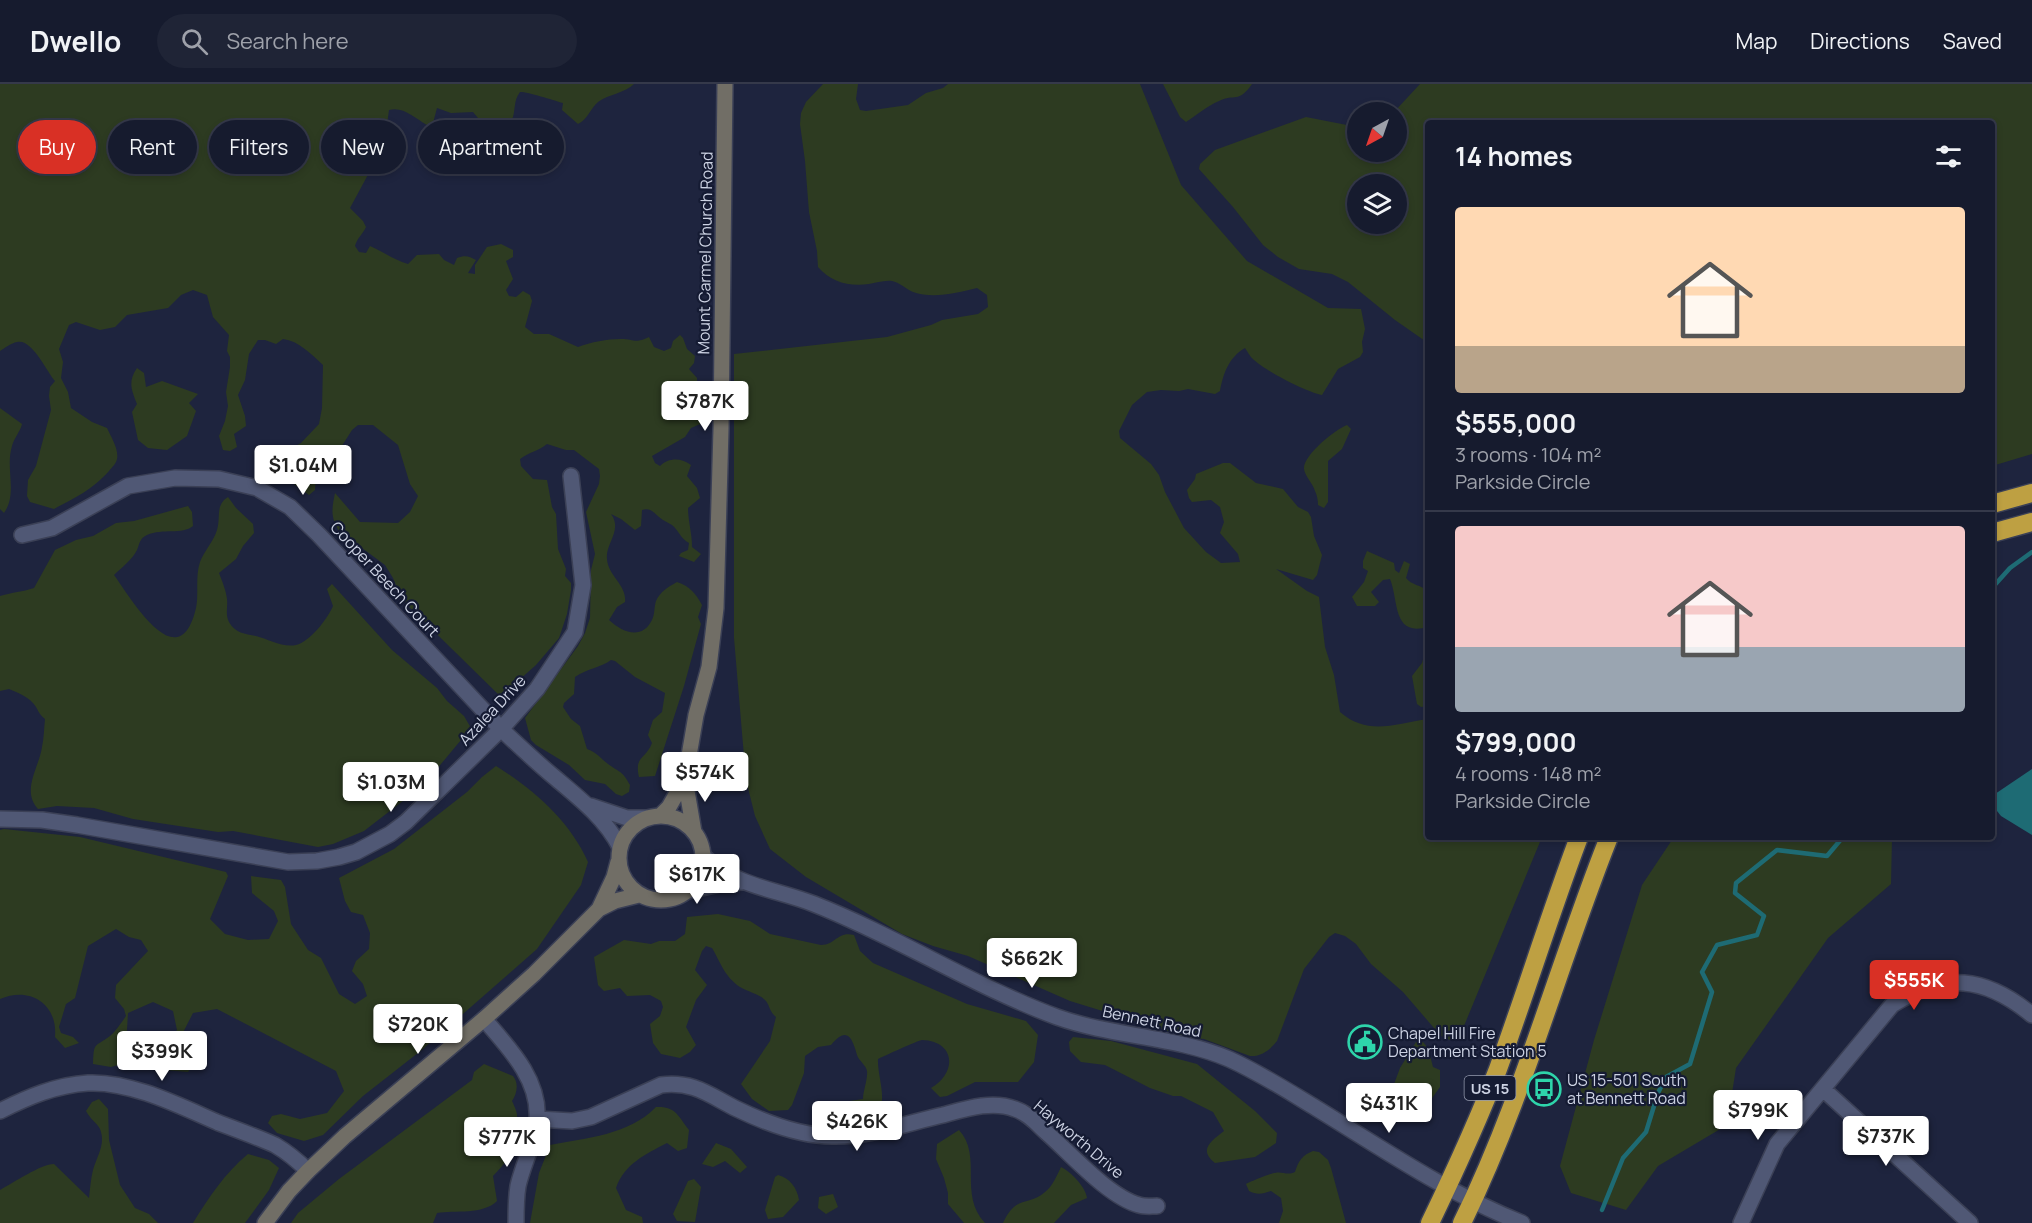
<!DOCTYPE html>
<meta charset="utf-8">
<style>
:root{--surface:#161b2e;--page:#1f2436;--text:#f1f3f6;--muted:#9ea1aa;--line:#35394a;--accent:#d93025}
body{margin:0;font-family:Manrope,sans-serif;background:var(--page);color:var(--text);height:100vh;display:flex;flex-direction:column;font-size:22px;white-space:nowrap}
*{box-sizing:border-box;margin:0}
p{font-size:20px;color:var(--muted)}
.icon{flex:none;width:33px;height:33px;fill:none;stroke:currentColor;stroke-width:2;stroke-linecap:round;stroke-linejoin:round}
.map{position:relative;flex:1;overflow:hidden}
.details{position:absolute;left:1425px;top:36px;width:570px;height:720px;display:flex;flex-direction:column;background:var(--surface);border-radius:6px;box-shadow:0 3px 9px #0003,0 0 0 2px var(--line)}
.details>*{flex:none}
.top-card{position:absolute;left:18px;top:36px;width:570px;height:54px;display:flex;gap:12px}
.needle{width:39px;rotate:220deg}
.controls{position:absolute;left:1347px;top:18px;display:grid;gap:12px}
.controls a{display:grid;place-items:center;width:60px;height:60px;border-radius:50%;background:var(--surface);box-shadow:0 3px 9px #0003,0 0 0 2px var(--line);font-size:30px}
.price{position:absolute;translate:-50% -51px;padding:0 14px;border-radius:6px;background:#fff;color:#222;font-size:20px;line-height:39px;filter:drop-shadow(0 2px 3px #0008)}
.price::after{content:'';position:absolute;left:50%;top:36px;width:18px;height:14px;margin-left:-9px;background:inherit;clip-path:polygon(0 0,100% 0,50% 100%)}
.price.on{background:var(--accent);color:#fff}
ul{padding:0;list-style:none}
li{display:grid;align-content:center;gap:12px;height:318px;padding:0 30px}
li+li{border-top:2px solid var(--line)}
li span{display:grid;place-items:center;height:186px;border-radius:6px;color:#555}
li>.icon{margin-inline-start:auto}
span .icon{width:108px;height:108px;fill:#fffc;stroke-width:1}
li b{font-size:26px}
h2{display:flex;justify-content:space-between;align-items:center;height:72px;padding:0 30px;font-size:26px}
.chip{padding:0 21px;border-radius:27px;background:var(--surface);box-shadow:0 3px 9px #0003,0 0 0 2px var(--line);font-size:21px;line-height:54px}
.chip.on{background:var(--accent);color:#fff}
header{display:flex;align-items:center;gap:36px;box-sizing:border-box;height:84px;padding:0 30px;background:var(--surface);border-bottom:2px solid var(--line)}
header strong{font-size:28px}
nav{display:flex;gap:33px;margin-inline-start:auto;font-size:21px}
.search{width:420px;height:54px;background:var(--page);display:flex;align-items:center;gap:15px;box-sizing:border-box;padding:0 21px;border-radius:33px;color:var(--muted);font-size:22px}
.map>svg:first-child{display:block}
</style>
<header>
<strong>Dwello</strong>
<div class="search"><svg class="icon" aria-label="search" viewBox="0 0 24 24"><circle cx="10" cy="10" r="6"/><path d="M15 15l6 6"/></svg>Search here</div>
<nav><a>Map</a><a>Directions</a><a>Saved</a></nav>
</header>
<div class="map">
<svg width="2032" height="1139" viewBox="0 0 2032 1139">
<rect width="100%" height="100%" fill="#1e243e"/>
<!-- green -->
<path fill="#2d3b21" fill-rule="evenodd" d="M0,0H634C625,9 609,10 598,18C590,25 588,35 578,40L562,26L563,19C552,16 529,8 520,8C513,17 516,26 512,36C506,52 490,52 478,41V34L473,28L451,29L437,24L433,39L427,41C415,34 403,22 389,26L385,55L376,71L382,86L379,92L370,87L350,124L363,137L366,143C363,150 357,154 355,162L359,168L366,169L370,162C384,168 394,176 408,180L417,171L439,170L444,176L454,181L457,174C465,171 469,172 476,176L468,189L475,190V181L487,163L501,160L513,166V173L506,177L513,195L506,206L509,212L516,213L523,207L530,211L532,217L525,243L534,250H549L578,263C591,258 607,255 621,255C634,255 635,260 649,253L654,263L664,267L671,264L673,257L680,251L683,254L687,265L695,272L694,279L689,285L697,294V298L690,307L699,311L689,323L695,327L705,338L691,344L685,353L652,372L655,379L660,382C669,373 682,374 691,381L687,392L697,404L700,414L688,424C688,437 692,449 692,463L701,470L694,478L679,472L681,469L688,466L689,459C681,455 679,447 672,441C669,439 666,438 663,436C655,431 652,423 642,426L641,442L635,446L621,435L611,430C623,446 605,460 607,475C608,492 627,501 625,518L617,523L609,536C623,549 642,556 652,536C655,530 654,523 656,517C660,508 668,503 677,498C690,502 696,510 702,521L698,533L701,540L684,602L655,692L639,693C634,672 646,675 652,659L648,651L653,636L662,628L665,609L635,593L615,577L611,576C600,584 588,584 575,593L574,610L564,619L563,623L571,635L580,642L587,665C598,669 600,674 608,680C620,689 622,686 630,701L629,708L622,712L616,710L605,700L585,696L569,681L536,661L531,656L525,634L578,562L585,549L590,534L591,486L595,470L586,428L599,400L600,392L599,385L574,366H566L547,360C539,367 529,368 520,375L521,382L533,395L547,396L552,423L556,430L558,465L566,485L565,492L571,499V506L567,530L559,554L536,581L519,596L502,614L402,516L393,494L385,481L339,447C330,433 332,424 335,409L360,438L398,439L410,428L418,412L410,400L398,361L373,341H358L352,346L333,376L316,392L315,406L309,411C302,406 295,400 287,396C276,390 268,393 264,379L301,359L319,340L322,324L323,281C311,270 299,257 283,255L276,260L265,256H258L249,270L245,296L238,311L245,332L246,342L234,350L237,363L230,367L223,366L219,352L225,337L228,322L226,308L230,283V273L227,267L229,251L213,233L207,211L193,206L181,211L168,224L127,231L115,243L100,246L76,238L69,241L59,265L63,278L61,294L68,308L71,324L92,338L107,344C111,353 119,365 117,375C116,380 112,383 109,387C92,406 76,413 54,425L30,418L27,412L28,396L36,382L51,326L49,312L50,303L55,297C47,288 32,254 17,258C11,259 5,264 0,267Z
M823,0H858L856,15L860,26L866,27L908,21L926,9L943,4L948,0H1140L1181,101L1247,177L1328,224L1361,225L1365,245L1362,258L1363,268L1360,273L1338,285L1322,311C1306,308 1266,287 1254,276C1250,273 1248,268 1245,264C1229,273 1223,290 1220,307L1215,310L1188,305L1179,307L1161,306L1147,308L1132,321L1119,347L1120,354L1151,380L1159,391L1165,408L1184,444L1206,468L1221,479L1240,478L1238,470L1220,449L1224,438L1220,423L1211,416L1192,418L1189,414L1187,406L1195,395L1196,390L1223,379H1230L1256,399L1283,405L1298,423L1308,428L1311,433L1314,452L1322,471L1317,491L1313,496L1276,485L1307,507L1319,513L1325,563L1334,591L1340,628C1368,652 1394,640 1428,635V753H1542L1459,954C1451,957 1447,956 1440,951L1403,908L1371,880L1356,860L1345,852L1335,849L1329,853L1304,885L1277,957C1271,965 1261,973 1250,972L1204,955L1187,953L1070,917L968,872L933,862L902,850L806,793L770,765L755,732L746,696L734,554V270L887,253L931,241L942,236L978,230L988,223L987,211L977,204C957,209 933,215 913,208C906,205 899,198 892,197C884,196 876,199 869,200C849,203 831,198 818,183L817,167L809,128L805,77L800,40L801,29L806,18Z
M1163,0H1252C1238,20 1235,9 1219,17C1207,22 1197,31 1186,38L1180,33Z
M1420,0H2032V370L1992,382V39H1428V259L1395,236L1348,198L1332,190L1299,185L1278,173L1263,161L1233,123L1199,85L1200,80L1215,66L1306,33L1357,43L1358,68H1396V28H1394ZM1358,100H1396V140H1358Z
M137,284L144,289L146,303L162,297L198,310L189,319L196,327L187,352L167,366L148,364L138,356L132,328L137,320C131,305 128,297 137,284Z
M0,324L22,340C20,348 14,354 12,362C5,385 18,409 4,429L0,425Z
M1347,341L1351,345L1342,365L1328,377V418L1324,424L1318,421C1318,416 1317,411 1315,407C1313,400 1305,392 1304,385C1303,371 1336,345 1347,341Z
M228,413L236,424L253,440L254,449L243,462L236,475L219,489C222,497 226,506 227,515C228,522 225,531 229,538C235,549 245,550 256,552C268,555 283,564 296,561C310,558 328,534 333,522L327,505L332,500L392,566L437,604L447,617L464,632L471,644L431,692L408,713L364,747L333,760L318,763L233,747L218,748L133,735L94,724L57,722L38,725C21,706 39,684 42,663C44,654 44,644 45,635C39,630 39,628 36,623C30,613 18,609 9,605L0,607V512C13,508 22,508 34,504L55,466L76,456L93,452L116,439L134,437L188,422L192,428L193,442C182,451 163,444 147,451C139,455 140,459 137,466C133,475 121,484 114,491C132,516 179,596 196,524C199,510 195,493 200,478C204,467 214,457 217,446C221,433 215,421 228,413Z
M1367,467L1394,479L1395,486L1399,489L1404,477L1410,480L1406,494C1411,501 1421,501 1428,507V543C1392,553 1399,517 1390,495L1383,496L1371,508L1379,518L1375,522H1357L1352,513L1364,498L1368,487L1363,484V477Z
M1428,558V622L1421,623L1417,620L1412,592L1422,579Z
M496,682C533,705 570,737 588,778L581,801L537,865L423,965L363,1012L323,1051L304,1057L277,1049L268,1039L272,1032L281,1030L300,1035L327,1029L344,1007L336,987L217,925L193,929L172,970L183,972L193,981L188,988L154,985L156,973L177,946L173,927L153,918L128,929L125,979L111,983L93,980C94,957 94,964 110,952C116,947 121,939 126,932L124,925L115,914L116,901L148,867L141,856L129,853L116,845L88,862L75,914L66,920L59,943L61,949L73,953L79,959L65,964L55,953C58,919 29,902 0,915V746L4,745L80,753L226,788L228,792L210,835L225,850L248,856L269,855L278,837L274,827L252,809L251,792L281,796L285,803L291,840L308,866L321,874L339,910L355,920L367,912L363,900L352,887L356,877L369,865L370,849L363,831L351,828L345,817L339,794L394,765L467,708L482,693Z
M1674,753H1892L1891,800L1828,854L1736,984L1727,1041L1658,1082L1626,1126L1571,1109L1560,1082L1594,956L1642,801Z
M718,830L750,837L770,850L821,861C836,861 837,847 854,851L860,867L873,879L967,920L1026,937L1038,951L1034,978L1018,998H975L947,1012L940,1013L931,1004C958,988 955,957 922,956C919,956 882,973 878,975C877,992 889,1018 876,1030L865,1028L856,1031L848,1028L842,1021L843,1018L863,1015C863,1007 868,995 867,987C866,981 859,977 857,971C852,953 847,942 831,961L818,963L805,972L804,989L792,1021L788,1026L769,1027L752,1015L741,1000L770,957L776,933C769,927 770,922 766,917C760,910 748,908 740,903C724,892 721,879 712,864L706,862L702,867L695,886L707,901L696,916L686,943L696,961L690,968L680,974L661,970L653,959L650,940L660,932L663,923L661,917L650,911L627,912L620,904L604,907L598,901L594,873L624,856L651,860L659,857H675L685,850L687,833Z
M1073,953L1111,957L1197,980L1255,1027L1277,1049L1276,1059L1255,1073L1215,1079C1198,1066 1211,1057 1224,1047L1213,1028L1181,1012H1173L1150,1004L1105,981L1081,978L1070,967L1069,958Z
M1416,958H1423L1428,964L1433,983L1440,986V1003L1430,1017L1414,1018L1410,1023L1397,1026L1387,1019L1400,984Z
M484,980L513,992C519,999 517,1010 512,1017C521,1036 518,1036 504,1049L515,1059C513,1072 501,1083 493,1092L497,1117C483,1131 455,1126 437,1129L433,1139H291L298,1129L339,1095L472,996L474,988Z
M99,1015L108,1025L109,1056L120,1101L135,1124L149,1130L158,1139H0V1106C13,1099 41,1080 54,1080L89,1114C90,1104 91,1094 93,1086C97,1072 106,1060 100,1045C97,1039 90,1035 86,1027L92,1018Z
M656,1023C676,1022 678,1032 689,1046L687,1064L678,1067L667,1059C646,1070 624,1080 616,1104L626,1126L642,1133L643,1139H530L539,1089L550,1061C586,1054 629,1051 656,1023Z
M959,1046C983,1072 958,1110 985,1139H964L948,1120V1109L944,1094L936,1075L937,1060Z
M716,1059L731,1065L747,1083L740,1089L725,1077L713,1083L702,1080Z
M1313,1067L1319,1068L1328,1076L1331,1084L1346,1139H1279L1283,1127L1281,1114L1271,1107C1262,1110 1257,1111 1249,1107L1246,1100C1250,1098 1271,1089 1275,1089C1282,1087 1287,1092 1295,1088C1298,1078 1302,1071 1313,1067Z
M248,1070L269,1076L279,1084L269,1106L245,1139H193C209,1113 225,1089 248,1070Z
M1061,1083C1070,1087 1086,1103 1087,1114L1071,1121L1054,1139H1003C1016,1110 1028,1123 1045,1108C1053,1102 1057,1091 1061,1083Z
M778,1091C790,1094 797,1104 799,1116L783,1133L768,1135L765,1126L775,1093Z
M694,1095L701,1103L695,1138L677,1137L673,1130L688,1097Z
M833,1110L838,1123L826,1130L818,1124L819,1113Z"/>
<!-- water -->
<path fill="#1e6b74" d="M2032,685V751L2001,732L1993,722L1995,710Z"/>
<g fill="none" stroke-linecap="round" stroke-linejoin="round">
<!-- stream -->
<path stroke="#1e6b74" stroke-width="4.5" d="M1992,504L2010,484L2032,468
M1992,546L1994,549L1992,552
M1602,1126L1623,1074L1646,1048L1658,1009L1666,993L1690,980L1712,908L1702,888L1717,861L1757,851L1764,832L1735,809L1736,799L1777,766L1827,772L1843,753"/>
<defs>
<path id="street" d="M22,451L52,444L128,402L175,394L219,395L257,404L290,423L319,451L501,645C518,661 535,677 553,692C579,714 604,733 620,763
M591,722L627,734H646
M0,735L42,736L77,741L288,778L317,777L339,773L356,768L390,750L406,738L501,645L537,605L575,548L583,501L571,392
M703,772C739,804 773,804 814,820C898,853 973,902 1057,933C1113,953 1175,952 1229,975C1260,989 1288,1007 1316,1024C1383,1065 1449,1110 1522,1139
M688,807L724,799L742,798
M484,935C508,963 540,995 537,1035C535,1058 523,1080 518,1102C516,1114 516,1127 516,1139
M1823,1005L1970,1139
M0,1027C28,1013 56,1001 88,999C131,997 180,1022 219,1039C238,1046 257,1053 275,1061C287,1068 298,1077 308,1087
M537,1035L572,1037L591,1033L661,1001C694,997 709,1011 737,1025C766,1039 799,1052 832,1052C870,1053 907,1039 943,1031C965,1025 992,1016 1015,1025C1028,1029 1037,1040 1047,1049C1071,1070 1109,1113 1139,1121C1145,1123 1151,1122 1157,1122
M1741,1139L1777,1060L1892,921C1944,888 1985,892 2032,931"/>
<path id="secondary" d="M619 774a42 42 0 1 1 84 0a42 42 0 1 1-84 0Z
M660,732L669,723L685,695
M694,748L685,695L696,631L709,583L716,524L721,345L725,0
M599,825L614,793L618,778
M265,1139L289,1107L308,1087L345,1052L484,935L534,890L599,825L615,817L639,811"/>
<path id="highway" d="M1992,420L2032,409
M1992,449L2032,438
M1430,1139C1454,1089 1478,1037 1498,985C1526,908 1550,830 1579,753
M1462,1139C1523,1015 1558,881 1609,753"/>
</defs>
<!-- street casing -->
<use href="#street" stroke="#3b4056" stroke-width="18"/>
<!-- secondary casing -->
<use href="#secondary" stroke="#3b4056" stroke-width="18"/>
<!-- highway casing -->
<use href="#highway" stroke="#3b4056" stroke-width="21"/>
<!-- street -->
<use href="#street" stroke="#505875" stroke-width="15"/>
<!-- secondary -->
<use href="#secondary" stroke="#716e66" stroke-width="15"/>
<!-- highway -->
<use href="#highway" stroke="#bea042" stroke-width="18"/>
</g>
<!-- icons -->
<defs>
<symbol id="civic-ring" viewBox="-11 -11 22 22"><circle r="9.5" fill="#151b33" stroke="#2ed4aa" stroke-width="1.5"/><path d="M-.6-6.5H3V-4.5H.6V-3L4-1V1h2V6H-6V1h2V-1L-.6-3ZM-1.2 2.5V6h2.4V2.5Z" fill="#2ed4aa"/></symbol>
<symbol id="bus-ring" viewBox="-11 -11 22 22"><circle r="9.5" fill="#151b33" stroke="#2ed4aa" stroke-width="1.5"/><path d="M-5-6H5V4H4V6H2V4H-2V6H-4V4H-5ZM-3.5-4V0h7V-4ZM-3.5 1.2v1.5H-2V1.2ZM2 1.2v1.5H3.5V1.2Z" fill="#2ed4aa"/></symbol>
</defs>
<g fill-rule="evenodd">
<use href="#civic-ring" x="1346" y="939" width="38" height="38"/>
<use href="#bus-ring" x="1525" y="986" width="38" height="38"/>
</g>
<g text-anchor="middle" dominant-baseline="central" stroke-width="4.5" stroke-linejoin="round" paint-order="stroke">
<!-- shield labels -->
<rect fill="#151b33" stroke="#959bae" stroke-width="1.5" x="1464.5" y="992" width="51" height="24" rx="4.5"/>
<g font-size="15" font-weight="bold" fill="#ccd2e3">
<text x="1490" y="1004">US 15</text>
</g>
<!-- street labels -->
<g font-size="16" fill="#ccd2e3" stroke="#151b33">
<text transform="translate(705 169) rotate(-89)">Mount Carmel Church Road</text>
<text transform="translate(385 495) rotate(47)">Cooper Beech Court</text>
<text transform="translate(492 626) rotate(-47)">Azalea Drive</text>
<text transform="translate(1152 937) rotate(12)">Bennett Road</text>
<text transform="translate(1079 1055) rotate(40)">Hayworth Drive</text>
</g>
<!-- poi labels -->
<g font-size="16" fill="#ccd2e3" stroke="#151b33" text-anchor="start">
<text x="1388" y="949">Chapel Hill Fire<tspan x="1388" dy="18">Department Station 5</tspan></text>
<text x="1567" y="996">US 15-501 South<tspan x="1567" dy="18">at Bennett Road</tspan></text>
</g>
</g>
</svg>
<div class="controls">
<a><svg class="needle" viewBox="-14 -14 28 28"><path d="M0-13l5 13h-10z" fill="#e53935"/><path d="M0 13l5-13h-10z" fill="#9ea1aa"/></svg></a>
<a><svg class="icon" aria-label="layers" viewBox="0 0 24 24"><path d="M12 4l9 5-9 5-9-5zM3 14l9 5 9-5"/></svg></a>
</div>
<b class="price" style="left:705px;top:348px">$787K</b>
<b class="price" style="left:303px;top:412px">$1.04M</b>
<b class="price" style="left:705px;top:719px">$574K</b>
<b class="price" style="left:391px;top:729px">$1.03M</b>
<b class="price" style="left:697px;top:821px">$617K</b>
<b class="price" style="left:1032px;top:905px">$662K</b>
<b class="price on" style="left:1914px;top:927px">$555K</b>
<b class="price" style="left:418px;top:971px">$720K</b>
<b class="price" style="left:162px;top:998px">$399K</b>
<b class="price" style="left:1389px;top:1050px">$431K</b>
<b class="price" style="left:1758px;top:1057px">$799K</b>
<b class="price" style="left:857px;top:1068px">$426K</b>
<b class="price" style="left:1886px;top:1083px">$737K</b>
<b class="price" style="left:507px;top:1084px">$777K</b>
<div class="top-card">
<a class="chip on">Buy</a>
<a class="chip">Rent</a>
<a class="chip">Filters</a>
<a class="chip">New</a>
<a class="chip">Apartment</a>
</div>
<section class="details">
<h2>14 homes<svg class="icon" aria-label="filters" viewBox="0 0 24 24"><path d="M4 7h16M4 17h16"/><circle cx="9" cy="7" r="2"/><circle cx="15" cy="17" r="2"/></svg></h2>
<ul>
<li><span style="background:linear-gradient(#ffd9b3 75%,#b9a48a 0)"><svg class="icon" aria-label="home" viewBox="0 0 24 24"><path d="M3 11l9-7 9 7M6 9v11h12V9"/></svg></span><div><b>$555,000</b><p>3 rooms · 104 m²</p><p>Parkside Circle</p></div></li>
<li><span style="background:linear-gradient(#f6c9c9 65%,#9aa5b1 0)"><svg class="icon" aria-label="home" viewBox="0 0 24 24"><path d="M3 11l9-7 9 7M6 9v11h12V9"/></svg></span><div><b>$799,000</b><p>4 rooms · 148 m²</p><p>Parkside Circle</p></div></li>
</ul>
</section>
</div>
